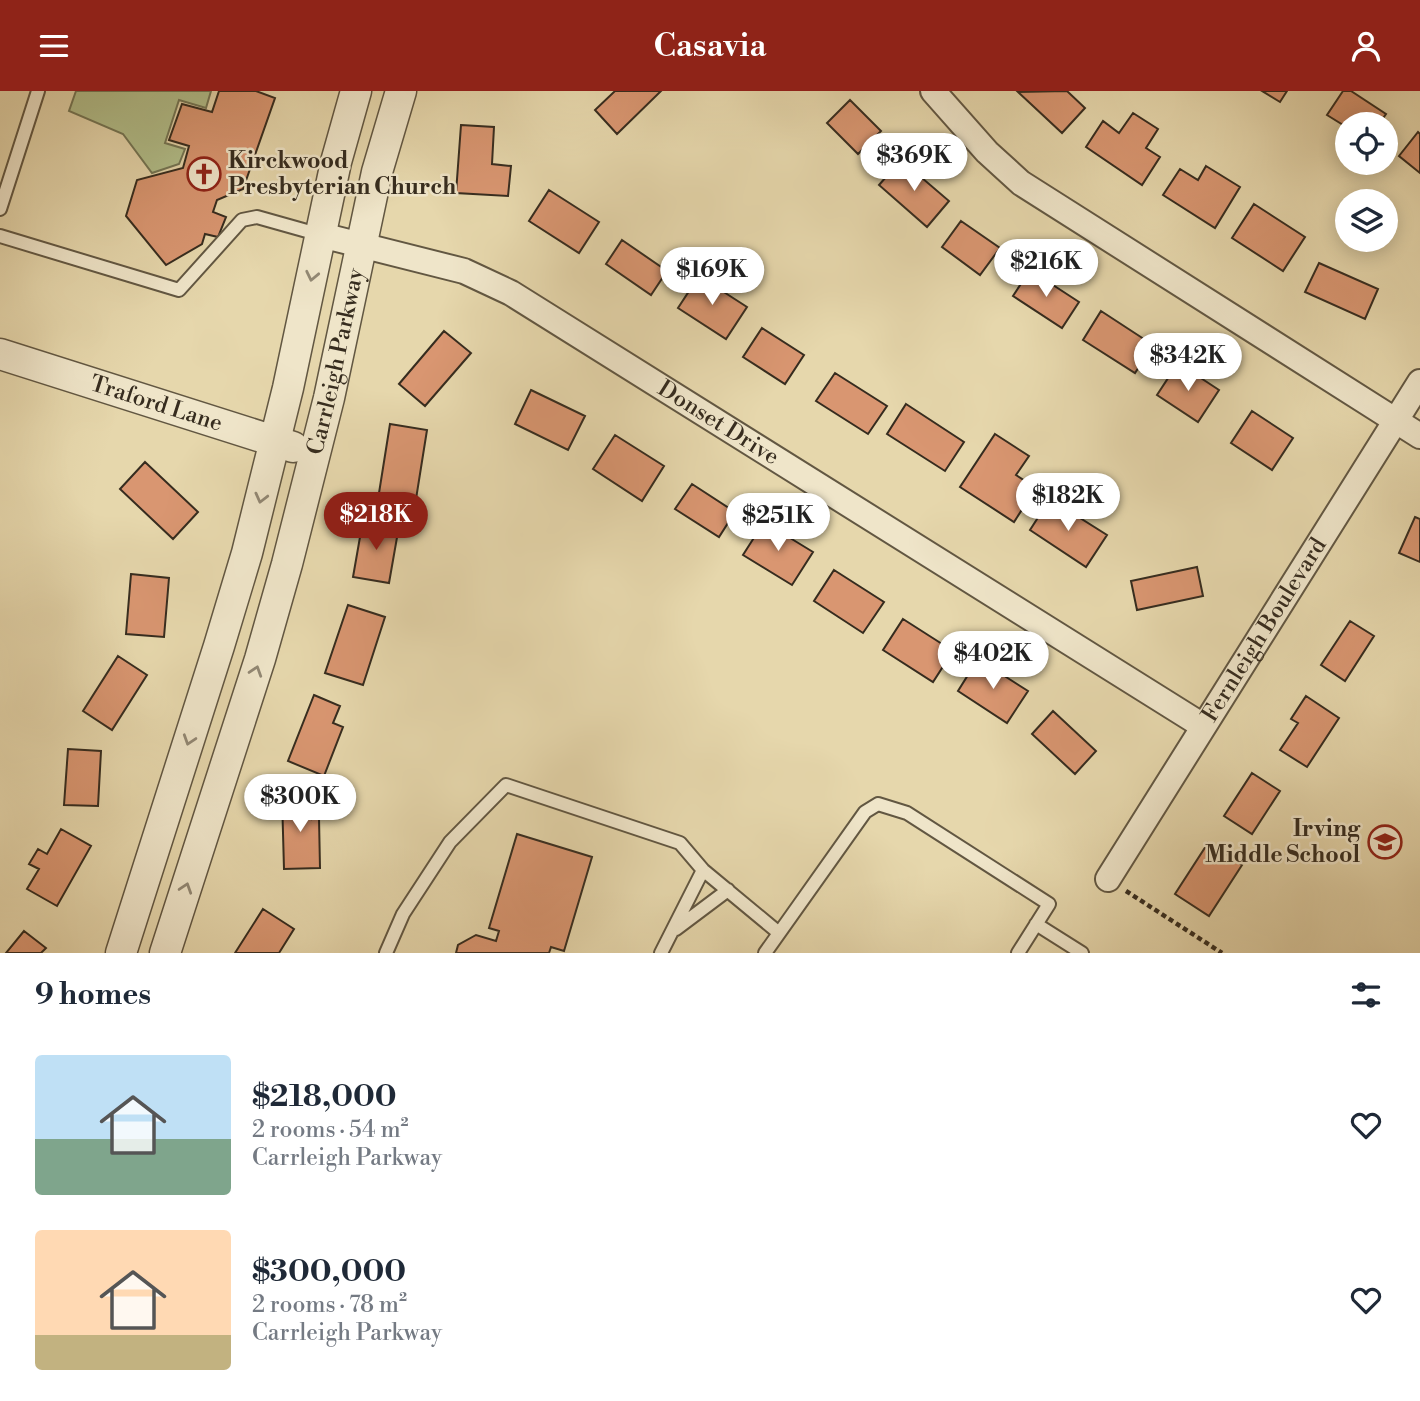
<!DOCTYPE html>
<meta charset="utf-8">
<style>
:root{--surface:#fff;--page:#f2f2f3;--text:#1f2937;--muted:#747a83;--accent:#8f2418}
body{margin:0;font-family:"Libre Bodoni",serif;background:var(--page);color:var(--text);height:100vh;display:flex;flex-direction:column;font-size:26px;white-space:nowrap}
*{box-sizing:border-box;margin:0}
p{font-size:23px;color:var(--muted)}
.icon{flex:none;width:38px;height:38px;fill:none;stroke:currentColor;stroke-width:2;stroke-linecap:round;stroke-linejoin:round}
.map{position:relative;height:862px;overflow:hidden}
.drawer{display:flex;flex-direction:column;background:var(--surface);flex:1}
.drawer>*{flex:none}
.controls{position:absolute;left:1335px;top:21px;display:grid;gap:14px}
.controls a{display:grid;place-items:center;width:63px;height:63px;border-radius:50%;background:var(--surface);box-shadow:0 4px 18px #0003;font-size:35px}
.price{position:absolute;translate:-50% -60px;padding:0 16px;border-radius:24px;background:#fff;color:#222;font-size:23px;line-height:46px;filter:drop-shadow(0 2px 4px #0008)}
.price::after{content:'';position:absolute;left:50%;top:42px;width:21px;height:16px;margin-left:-10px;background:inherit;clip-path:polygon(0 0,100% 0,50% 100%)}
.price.current{background:var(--accent);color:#fff}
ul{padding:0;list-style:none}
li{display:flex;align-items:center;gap:21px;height:175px;padding:0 35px}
li span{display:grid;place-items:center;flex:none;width:196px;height:140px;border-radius:7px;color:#555}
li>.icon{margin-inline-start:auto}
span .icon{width:84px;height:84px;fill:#fffc;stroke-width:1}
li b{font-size:30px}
h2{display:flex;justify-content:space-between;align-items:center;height:84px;padding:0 35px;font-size:30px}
header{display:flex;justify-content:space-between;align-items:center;height:91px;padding:0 35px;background:var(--accent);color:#fff;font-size:32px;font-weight:600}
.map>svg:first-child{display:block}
</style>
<header><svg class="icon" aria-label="menu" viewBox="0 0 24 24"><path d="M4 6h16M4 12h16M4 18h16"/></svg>Casavia<svg class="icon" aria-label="person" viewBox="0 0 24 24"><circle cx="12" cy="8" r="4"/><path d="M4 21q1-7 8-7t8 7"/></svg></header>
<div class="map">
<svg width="1420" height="862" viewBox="0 0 1420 862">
<rect width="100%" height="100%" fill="#e6d7ac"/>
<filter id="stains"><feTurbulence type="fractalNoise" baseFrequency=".00286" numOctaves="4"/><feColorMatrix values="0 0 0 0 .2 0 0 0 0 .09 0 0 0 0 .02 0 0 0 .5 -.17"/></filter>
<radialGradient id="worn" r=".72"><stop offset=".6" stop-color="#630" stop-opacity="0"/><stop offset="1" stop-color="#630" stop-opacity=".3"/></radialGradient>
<!-- green -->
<path fill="#b2bf8b" stroke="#747655" stroke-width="2" d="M76,0H211L206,17L179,9L165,52L185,58L179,73L152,82L123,43L69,20Z"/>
<!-- building -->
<path fill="#d99671" stroke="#362c1f" stroke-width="2" d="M219,0H256L275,7L243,98L217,109L213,121L226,126L218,146L205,143L202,153L166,174L126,125L137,89L183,77L189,55L169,49L182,13L212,21Z
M615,0H661L617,43L595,19Z
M1067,0L1085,17L1062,42L1018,1Z
M1262,0H1287L1280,11Z
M1343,0H1351L1386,23L1379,33H1348V37L1327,24Z
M850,9L881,40L858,63L827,32Z
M1133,22L1158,38L1146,57L1160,66L1142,94L1086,56L1103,30L1119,42Z
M461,34L494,36L492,73L511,75L508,105L456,102Z
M1418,41L1420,43V82L1399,65Z
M901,69L949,110L927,136L879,94Z
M1206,75L1240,96L1215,137L1163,104L1180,78L1198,89Z
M549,99L599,131L579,162L529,130Z
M1254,113L1305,146L1283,180L1232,147Z
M961,130L1000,157L980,184L942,156Z
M622,149L667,180L651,204L606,173Z
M1319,172L1378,198L1365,228L1305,201Z
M1030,179L1079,211L1062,237L1013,205Z
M699,185L747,216L726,248L678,217Z
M1101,220L1153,254L1135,282L1083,249Z
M762,237L804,264L785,293L743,266Z
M444,240L471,262L425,315L399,293Z
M1178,272L1219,299L1198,331L1157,304Z
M835,282L887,315L868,343L816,310Z
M531,299L585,325L568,359L515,333Z
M906,313L964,351L945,380L887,343Z
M1252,320L1293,347L1272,379L1231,352Z
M390,333L427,339L416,408L379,402Z
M995,343L1029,365L1016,384L1036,397L1014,431L960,396Z
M615,344L664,375L642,410L593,378Z
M145,371L198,421L173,448L120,398Z
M692,393L735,421L719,446L675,418Z
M1050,408L1107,444L1086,476L1030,439Z
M1415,426L1420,428V471L1399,462Z
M363,429L399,435L389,492L353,486Z
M764,431L813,461L792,494L743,464Z
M1197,476L1203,505L1137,519L1131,490Z
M834,479L884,511L863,542L814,510Z
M131,483L169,487L164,546L126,543Z
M348,514L385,526L363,594L325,582Z
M903,528L953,560L933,591L883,559Z
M1350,530L1374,545L1345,590L1321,574Z
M118,565L147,584L112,639L83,620Z
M978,568L1028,600L1007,632L958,600Z
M314,604L340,615L333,632L343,636L324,685L288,670Z
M1306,605L1339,627L1307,676L1280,659L1298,632L1291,628Z
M1053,620L1096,660L1075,683L1032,643Z
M68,658L101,660L98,715L64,714Z
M1252,682L1280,700L1252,743L1224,725Z
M311,705L312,728L319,727L320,777L284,778L282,706Z
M61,738L91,755L57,815L27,798L39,778L29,773L38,758L47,763Z
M517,743L592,766L564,860L551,856L549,862H456L458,854L476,844L496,850L499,840L489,837Z
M1208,752L1242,774L1209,825L1175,803Z
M263,818L294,838L279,862H235Z
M24,840L46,857L41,862H6Z"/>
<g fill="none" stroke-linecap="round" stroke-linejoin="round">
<defs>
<path id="service" d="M0,118L38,0
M0,145L179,199L242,129L257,126L321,144
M1036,833L1082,862
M676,838L728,799
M386,862L403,823L450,751L506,694L680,752L703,779L779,842
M661,862L703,779
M765,862L865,721L878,713L907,722L1049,813L1018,862"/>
<g id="minor">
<path d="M933,0L987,61L1021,92L1420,345"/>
<path id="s1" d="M321,144L464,180L511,202L1203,635"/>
<path id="s2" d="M1108,788L1420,291"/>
</g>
<g id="tertiary">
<path id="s3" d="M0,263L293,356"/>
<path d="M121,862L219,555L247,462L288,297L336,71L356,0"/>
<path id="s4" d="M165,862L260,568L287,473L329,307L377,81L401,0"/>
</g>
</defs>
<!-- service casing -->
<use href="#service" stroke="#625742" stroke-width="16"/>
<!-- minor casing -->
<use href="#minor" stroke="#625742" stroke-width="28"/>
<!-- tertiary casing -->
<use href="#tertiary" stroke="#625742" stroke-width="33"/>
<!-- path -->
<path stroke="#362c1f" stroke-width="4.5" stroke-dasharray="5 3.5" stroke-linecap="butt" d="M1126,800L1222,862"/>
<!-- service -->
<use href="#service" stroke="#efe5c9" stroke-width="12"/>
<!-- minor -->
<use href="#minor" stroke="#efe5c9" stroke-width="24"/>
<!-- tertiary -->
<use href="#tertiary" stroke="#efe5c9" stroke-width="30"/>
</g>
<!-- one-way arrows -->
<defs><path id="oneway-chevron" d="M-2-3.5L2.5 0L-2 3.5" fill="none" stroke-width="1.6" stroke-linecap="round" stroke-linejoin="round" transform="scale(1.75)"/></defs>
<g stroke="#928874">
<use href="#oneway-chevron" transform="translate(312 185) rotate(102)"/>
<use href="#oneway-chevron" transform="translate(261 407) rotate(104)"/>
<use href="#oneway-chevron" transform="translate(256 580) rotate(-72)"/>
<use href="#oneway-chevron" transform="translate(189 649) rotate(108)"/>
<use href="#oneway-chevron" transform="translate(186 797) rotate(-72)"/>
</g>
<!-- icons -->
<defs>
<symbol id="church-ring" viewBox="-11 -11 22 22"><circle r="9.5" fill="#efe5c9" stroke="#8f2418" stroke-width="1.5"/><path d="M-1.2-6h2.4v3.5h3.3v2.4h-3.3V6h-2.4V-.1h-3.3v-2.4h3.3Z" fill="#8f2418"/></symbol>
<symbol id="school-ring" viewBox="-11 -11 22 22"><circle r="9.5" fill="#efe5c9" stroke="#8f2418" stroke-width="1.5"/><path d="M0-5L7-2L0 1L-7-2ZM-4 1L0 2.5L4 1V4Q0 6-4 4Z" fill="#8f2418"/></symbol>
</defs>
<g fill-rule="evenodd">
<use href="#church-ring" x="185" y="64" width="38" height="38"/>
<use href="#school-ring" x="1366" y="732" width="38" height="38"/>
</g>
<g text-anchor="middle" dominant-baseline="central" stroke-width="5" stroke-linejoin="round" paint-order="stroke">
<!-- poi labels -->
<g font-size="23" font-weight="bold" fill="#362c1f" stroke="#efe5c9" text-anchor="start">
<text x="228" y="70">Kirckwood<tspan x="228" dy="26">Presbyterian Church</tspan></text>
<text x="1360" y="738" text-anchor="end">Irving<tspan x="1360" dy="26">Middle School</tspan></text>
</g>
<!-- street labels -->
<g font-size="23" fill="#362c1f" stroke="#efe5c9">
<text stroke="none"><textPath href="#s4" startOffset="616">Carrleigh Parkway</textPath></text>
<text stroke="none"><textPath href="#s3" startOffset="164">Traford Lane</textPath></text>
<text stroke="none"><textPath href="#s1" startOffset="444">Donset Drive</textPath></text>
<text stroke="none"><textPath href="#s2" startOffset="294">Fernleigh Boulevard</textPath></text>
</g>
</g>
<rect width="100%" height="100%" filter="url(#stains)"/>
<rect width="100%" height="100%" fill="url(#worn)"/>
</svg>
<div class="controls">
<a><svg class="icon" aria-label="locate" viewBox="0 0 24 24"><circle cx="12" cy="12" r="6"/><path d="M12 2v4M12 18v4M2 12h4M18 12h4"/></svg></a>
<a><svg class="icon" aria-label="layers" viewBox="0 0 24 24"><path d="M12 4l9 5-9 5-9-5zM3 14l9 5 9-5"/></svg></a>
</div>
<b class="price" style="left:914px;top:102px">$369K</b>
<b class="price" style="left:1046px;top:208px">$216K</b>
<b class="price" style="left:712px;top:216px">$169K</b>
<b class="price" style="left:1188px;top:302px">$342K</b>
<b class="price" style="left:1068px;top:442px">$182K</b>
<b class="price current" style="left:376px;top:461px">$218K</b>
<b class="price" style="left:778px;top:462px">$251K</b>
<b class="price" style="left:993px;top:600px">$402K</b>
<b class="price" style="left:300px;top:743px">$300K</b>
</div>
<section class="drawer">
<h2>9 homes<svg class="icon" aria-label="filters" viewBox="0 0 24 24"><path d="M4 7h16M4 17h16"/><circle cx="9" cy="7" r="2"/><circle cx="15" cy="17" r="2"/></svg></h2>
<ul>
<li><span style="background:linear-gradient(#bfe0f5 60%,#7fa58c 0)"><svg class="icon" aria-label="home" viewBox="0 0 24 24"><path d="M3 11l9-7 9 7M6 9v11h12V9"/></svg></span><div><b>$218,000</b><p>2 rooms · 54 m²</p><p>Carrleigh Parkway</p></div><svg class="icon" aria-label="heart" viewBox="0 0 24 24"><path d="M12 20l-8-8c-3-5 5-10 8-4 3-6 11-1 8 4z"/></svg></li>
<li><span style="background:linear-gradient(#ffd9b3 75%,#c2b280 0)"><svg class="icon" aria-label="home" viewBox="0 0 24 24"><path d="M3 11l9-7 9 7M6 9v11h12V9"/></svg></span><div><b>$300,000</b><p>2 rooms · 78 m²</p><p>Carrleigh Parkway</p></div><svg class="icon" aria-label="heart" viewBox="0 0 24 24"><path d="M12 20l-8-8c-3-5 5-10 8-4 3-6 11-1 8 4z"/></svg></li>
</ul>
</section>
